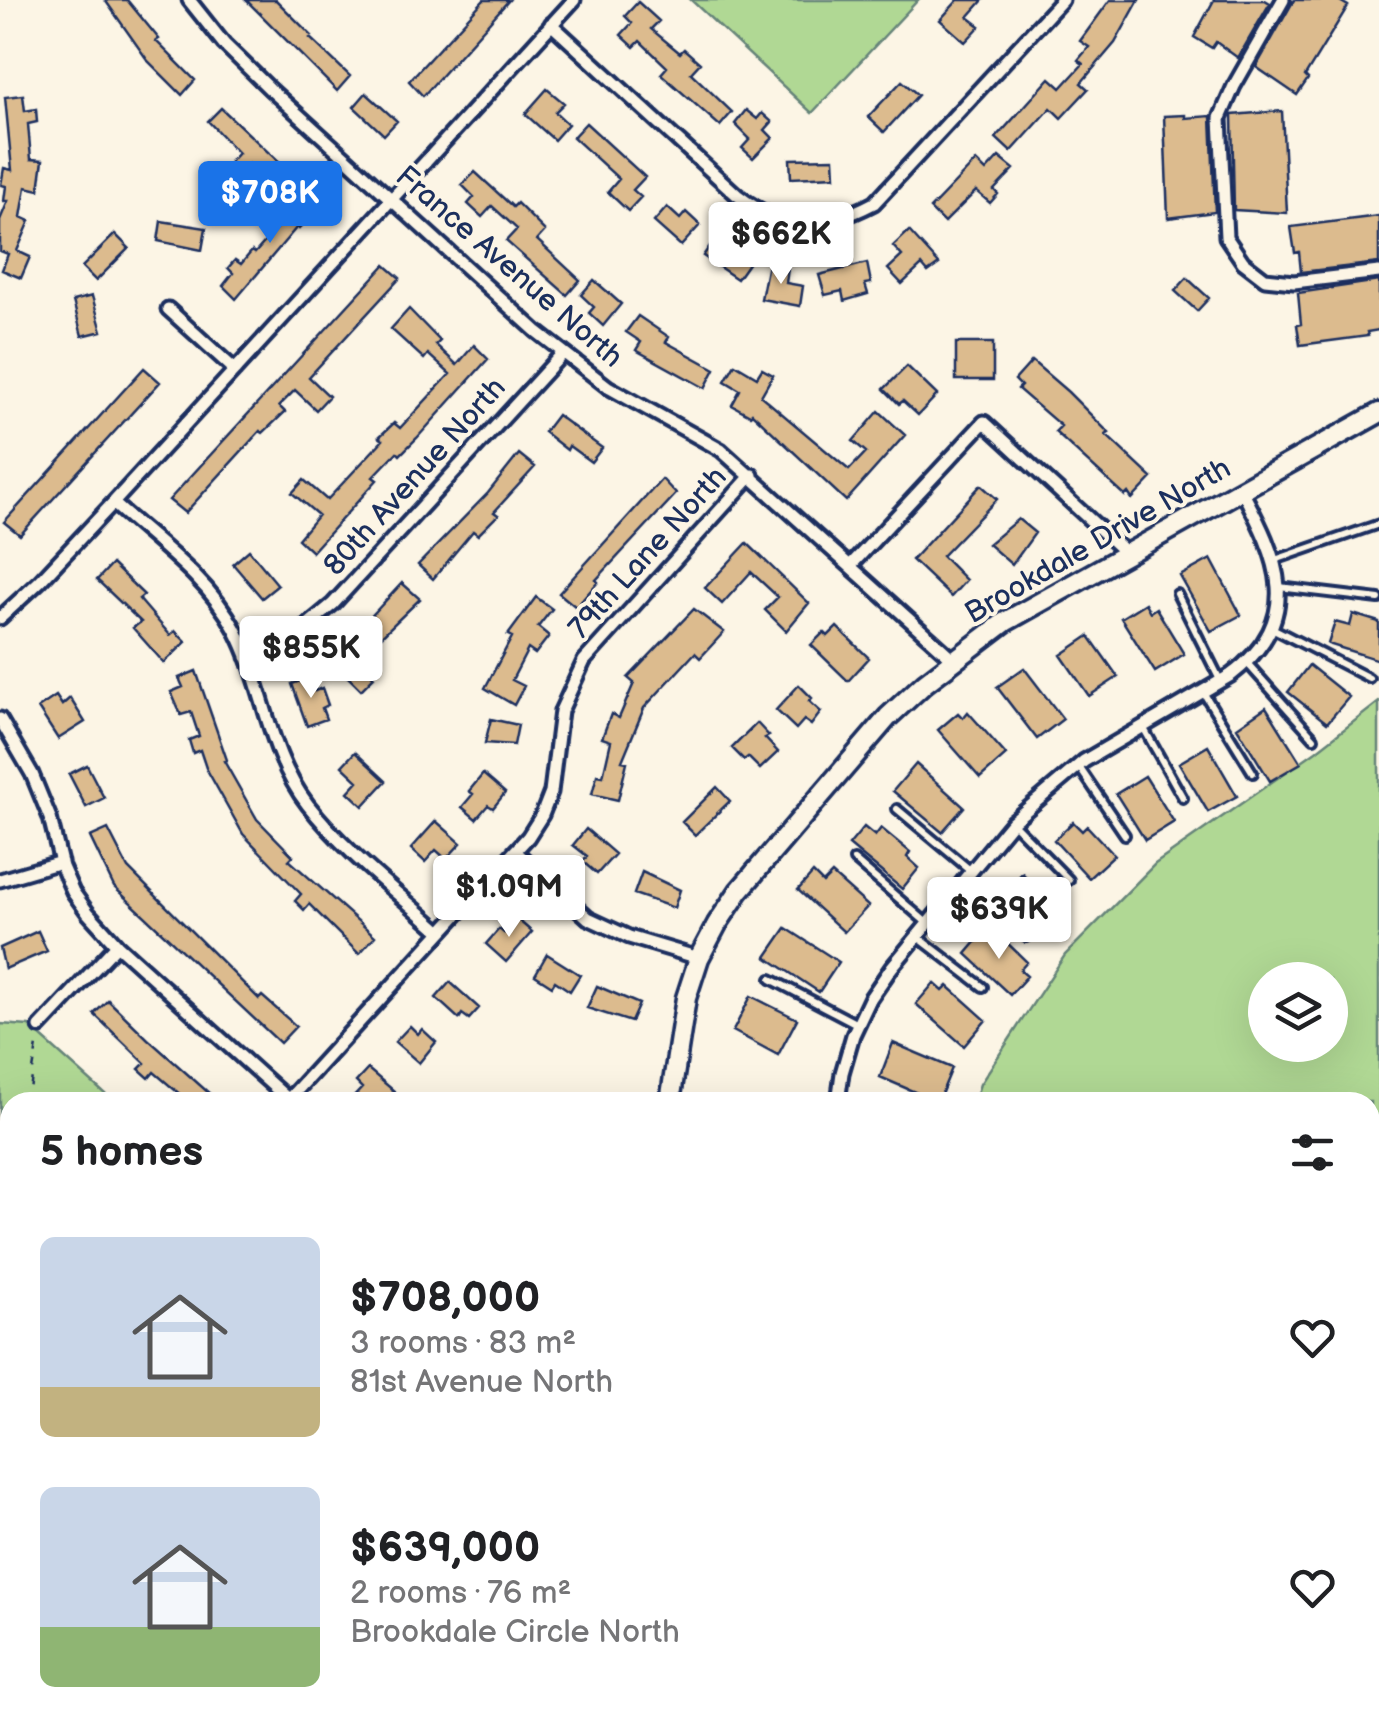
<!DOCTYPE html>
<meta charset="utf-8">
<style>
:root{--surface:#fff;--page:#f2f2f2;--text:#202124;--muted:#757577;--accent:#1a73e8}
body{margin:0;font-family:"Balsamiq Sans",sans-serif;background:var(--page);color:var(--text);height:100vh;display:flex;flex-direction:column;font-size:38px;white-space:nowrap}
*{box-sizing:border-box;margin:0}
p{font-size:32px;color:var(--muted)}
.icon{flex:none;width:55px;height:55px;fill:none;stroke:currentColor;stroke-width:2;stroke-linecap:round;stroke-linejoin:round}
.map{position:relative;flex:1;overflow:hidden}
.details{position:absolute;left:0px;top:1092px;width:1380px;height:642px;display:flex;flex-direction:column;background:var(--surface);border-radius:30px 30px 0 0;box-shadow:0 10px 40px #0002}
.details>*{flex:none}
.tools{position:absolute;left:1248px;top:962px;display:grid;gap:20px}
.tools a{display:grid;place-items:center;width:100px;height:100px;border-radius:50%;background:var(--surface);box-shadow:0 10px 40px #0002;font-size:50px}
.price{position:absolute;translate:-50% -85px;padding:0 22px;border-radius:10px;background:#fff;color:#222;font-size:32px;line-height:65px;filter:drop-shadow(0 2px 5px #0008)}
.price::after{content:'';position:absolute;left:50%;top:60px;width:30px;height:22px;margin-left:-15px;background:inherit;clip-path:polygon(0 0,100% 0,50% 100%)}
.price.selected{background:var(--accent);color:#fff}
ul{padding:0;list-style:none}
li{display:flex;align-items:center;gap:30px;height:250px;padding:0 40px}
li span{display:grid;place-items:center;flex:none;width:280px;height:200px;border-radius:15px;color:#555}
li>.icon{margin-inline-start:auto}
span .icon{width:120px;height:120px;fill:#fffc;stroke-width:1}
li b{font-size:42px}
h2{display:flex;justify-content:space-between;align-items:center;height:120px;padding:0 40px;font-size:42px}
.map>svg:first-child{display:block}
</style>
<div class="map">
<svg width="1379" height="1733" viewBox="0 0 1379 1733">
<rect width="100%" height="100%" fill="#fcf5e5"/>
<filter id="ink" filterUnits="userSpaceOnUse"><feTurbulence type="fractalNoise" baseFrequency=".01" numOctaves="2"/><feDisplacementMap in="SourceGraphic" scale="20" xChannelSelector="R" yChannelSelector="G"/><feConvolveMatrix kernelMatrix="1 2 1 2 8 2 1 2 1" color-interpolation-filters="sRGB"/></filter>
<g filter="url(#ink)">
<!-- green -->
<path fill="#b0d894" stroke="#668479" stroke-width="2.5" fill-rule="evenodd" d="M691,0H918L812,113Z
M1379,702V1666L1370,1657V1102H974L980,1084L1065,955L1155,864L1316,751ZM1265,980H1330V1045H1265Z
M0,1024L29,1026L114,1102H10V1377L0,1387Z"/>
<!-- building -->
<path fill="#dcbb8e" stroke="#1b2f5e" stroke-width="2.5" d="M105,0H127L159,39L156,41L195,80L182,95L148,61Z
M246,0H276L312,36L310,38L350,76L337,91Z
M484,0H509L423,96L409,81Z
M958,0H983L968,17L980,26L965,42L940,20Z
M1110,0H1139L1115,43L1081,83L1088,89L1061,118L1051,108L1011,152L996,138L1050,78L1061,88L1083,64L1078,60L1089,47L1080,41Z
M1214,0H1265L1270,3L1238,58L1216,42L1212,48L1194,37Z
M1294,0H1338L1348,6L1305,76L1308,79L1297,95L1256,67Z
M638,2L659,21L651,29L680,53L684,49L700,63L691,73L732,112L720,126L661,74L667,67L640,41L634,47L621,35L632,23L625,16Z
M902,81L918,95L884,132L868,117Z
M547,89L564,103L555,112L568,124L554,140L525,114Z
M366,93L397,121L384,135L354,107Z
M23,95L25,111L36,109L37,122L28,124L31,159L43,160L39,190L26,187L21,217L30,221L17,251L30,257L21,278L2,270L8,254L0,251V220L8,201H4L6,186L1,185L4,168L12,170L5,97Z
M221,108L282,165L267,180L249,164L241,173L230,162L238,153L208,121Z
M746,110L757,119L762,113L772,122L765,130L773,138L753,158L742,148L750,139L735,124Z
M1282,111L1287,213L1234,210L1232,115Z
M1185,115V118L1211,116L1215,212L1168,218L1164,116Z
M586,123L645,177L633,190L641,197L628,211L608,192L619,179L573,137Z
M999,157L1014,169L994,190L998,194L990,203L976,191L944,223L930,209L976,161L986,171Z
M834,158L835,176L791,178L790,159Z
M475,172L513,207L517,203L545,231L537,240L580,280L567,295L506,241L517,229L492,206L482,217L468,204L474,197L462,185Z
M310,190L323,203L299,229L297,227L236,299L223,286L233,273L228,268L235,260L241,264L252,251L255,253Z
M667,207L680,219L686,212L700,225L681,246L654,222Z
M1379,216V263L1301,272L1299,252L1295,253L1291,227Z
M161,221L206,228L202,250L158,241Z
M909,231L939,264L928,272L922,265L902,284L888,269L902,256L893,246Z
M115,234L129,248L96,281L82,267Z
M714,240L749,262L737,279L703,256Z
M867,263L871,283L865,284L868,294L844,301L842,291L825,295L819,275Z
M768,264L788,268L786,283L803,286L800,306L761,299Z
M385,265L400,278L309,377L329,396L316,410L295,390L279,406L285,412L263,433L260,431L185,513L169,500Z
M1187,278L1209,298L1197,311L1175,291Z
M594,280L621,304L603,326L589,313L594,307L581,295Z
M1379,281V330L1367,332L1368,336L1300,345L1297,325L1301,324L1298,293Z
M92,296L102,331L82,336L73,301Z
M409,309L440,341L436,345L457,365L474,345L488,359L417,438L400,455L397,452L373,477L377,480L312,552L298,539L318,515L292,493L304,480L327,500L383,440L379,437L394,423L400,428L450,374L428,354L424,359L391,329Z
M638,316L669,337L666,342L715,369L705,388L636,350L641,342L626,332Z
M956,343H993V380H956Z
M1032,361L1068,392L1109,433L1106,435L1152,478L1132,499L1128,493L1125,496L1055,432L1061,426L1018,389L1021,386L1015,380Z
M735,364L757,377L762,369L773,375L761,396L849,470L866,452L853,441L879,411L905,435L846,501L752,413L750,415L732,405L740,390L725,381Z
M907,366L937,395L918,415L903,401L899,404L884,389Z
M144,368L160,382L20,535L4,522Z
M557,415L602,448L591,462L569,446L567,450L544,432Z
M519,454L535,467L494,512L498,515L478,535L473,531L433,579L418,565L488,493Z
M662,479L676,494L596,580L598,582L576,607L559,593Z
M981,485L997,499L942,556L966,580L951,597L912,560Z
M1018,519L1035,533L1012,565L988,544Z
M747,543L809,603L786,631L765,610L778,597L751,572L722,604L705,588Z
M249,550L278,585L262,598L233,564Z
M1211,559L1241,615L1211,631L1180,576Z
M112,564L144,595L139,599L170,635L175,631L186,642L164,663L133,628L141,622L97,580Z
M402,583L420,599L369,648L379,658L368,669L374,677L361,690L347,676L358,666L340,650Z
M536,597L552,609L538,627L549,636L535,654L528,649L512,680L524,686L514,705L485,688L512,637L508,635Z
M1145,603L1150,612L1156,608L1184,654L1155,672L1121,618Z
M694,609L724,632L700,658L695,653L644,708L622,761L627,762L618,800L592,794L597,775L603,776L611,741L602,738L611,714L619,718L634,683L628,678Z
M1353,614L1379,622V660L1328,644L1335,622L1350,626Z
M837,627L869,658L848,681L811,645L824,632L828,636Z
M1089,636L1118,677L1089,696L1061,655Z
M1309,665L1349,697L1327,723L1288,692Z
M1024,668L1063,719L1037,739L997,687Z
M196,671L227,760L224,761L257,819L293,856L289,860L375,936L359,954L309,904L304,910L295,901L301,894L243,834L206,768L200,750L193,753L189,740L199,736L191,712L181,715L171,692L183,687L179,678Z
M311,677L315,691L322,688L328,705L322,708L326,719L307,726L292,684Z
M799,685L812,698L809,701L821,712L811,725L804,720L796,729L776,710Z
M56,696L62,705L70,698L85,722L58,739L38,708Z
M1266,707L1301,763L1270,781L1237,727Z
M968,712L1006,755L980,778L938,730L958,713L963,718Z
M491,719L518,725L514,745L485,743Z
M757,723L769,736L765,738L778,752L760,769L748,757L744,760L732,748Z
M1208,746L1237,796L1208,812L1179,763Z
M355,752L386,781L363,806L348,792L358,781L342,766Z
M916,764L964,807L942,832L893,791Z
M87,765L104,798L86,807L69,774Z
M483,774L505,793L493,808L488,805L476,819L462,807L473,794L469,791Z
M1145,776L1174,822L1145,840L1116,794Z
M717,787L730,801L695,835L682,822Z
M436,821L461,843L446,859L436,850L425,862L411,849Z
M1073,822L1082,831L1087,826L1114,855L1089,878L1054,840Z
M864,827L875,836L881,828L910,852L907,857L919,868L902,889L849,845Z
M108,829L128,868L259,999L262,996L296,1026L280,1043L114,887L90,837Z
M586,829L615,854L597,874L583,862L587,856L573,845Z
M642,872L680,890L674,908L634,894Z
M813,873L823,883L832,874L868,906L844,932L798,890Z
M1022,873L1059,910L1041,931L1002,896Z
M517,919L532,932L506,962L486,944L499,929L504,933Z
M786,928L839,962L819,992L766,957Z
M38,931L47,951L5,969L0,948Z
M983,934L992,942L999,935L1027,962L1020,970L1027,976L1010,995L966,954Z
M547,954L580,975L570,991L555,981L552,986L535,975Z
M450,982L479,1008L469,1019L462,1014L459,1019L436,998Z
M934,983L943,991L948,986L986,1020L964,1046L916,1004Z
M597,986L639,1004L631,1022L587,1008Z
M751,996L797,1019L778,1055L733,1031Z
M108,1000L148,1039L219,1102H189L154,1072L149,1078L139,1069L145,1063L94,1014Z
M410,1026L418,1034L422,1029L436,1042L419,1063L395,1042Z
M893,1043L952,1068L938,1102L880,1077Z
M368,1069L407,1102H349L362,1088L356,1082Z"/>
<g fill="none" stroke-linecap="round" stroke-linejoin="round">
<defs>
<path id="lane" d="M1275,560L1379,524
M1279,587L1379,599
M1177,594L1220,680
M1272,628L1369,678
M1247,663L1314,738
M1203,692L1253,773
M1143,727L1183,798
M1079,767L1125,835
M897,809L970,870
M1013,823L1069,880
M854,860L927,923
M960,885L1026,937
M918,937L983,987
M771,979L857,1024"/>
<path id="street" d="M189,0L224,44L270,89L536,331L608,387L721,450L954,660
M1283,0L1234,86L1220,118L1226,237L1243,262L1265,279L1294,282L1379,272
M551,24L737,195C784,231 823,230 874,203L1062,0
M168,309L235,370
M113,503C155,541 208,578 235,629C265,686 267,752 308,805C345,852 397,892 441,932
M851,565L984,422L1125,552
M0,618L40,581L113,503L574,0
M247,657L293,637L333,604L563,353
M0,719L32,774L50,818L62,867L73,892L88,913L117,945L291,1102
M516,852L588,918L629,937L699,958
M0,880L61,862
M40,1027L117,945
M288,1100L528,837L542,815L551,792L561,711L584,661L752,475
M838,1102L842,1073L853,1035L870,999L892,967L1012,822L1084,761L1231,675C1306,618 1278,558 1241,489
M209,1725L218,1733
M796,1725L804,1733
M1077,1733L1085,1725"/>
<path id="secondary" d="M670,1102L686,998L699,958L717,924L739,891L888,717L925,683L1005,622L1379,413
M442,1733L450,1725"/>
</defs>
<!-- lane casing -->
<use href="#lane" stroke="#1b2f5e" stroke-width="14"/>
<!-- street casing -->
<use href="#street" stroke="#1b2f5e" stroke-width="19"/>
<!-- secondary casing -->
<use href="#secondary" stroke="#1b2f5e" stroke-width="25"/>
<!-- path -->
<path stroke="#1b2f5e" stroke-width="2.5" stroke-dasharray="8 8" stroke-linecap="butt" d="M28,1102L38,1039
M0,1253L10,1222"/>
<!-- lane -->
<use href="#lane" stroke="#fcf5e5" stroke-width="6"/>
<!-- street -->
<use href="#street" stroke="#fcf5e5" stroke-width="11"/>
<!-- secondary -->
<use href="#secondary" stroke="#fcf5e5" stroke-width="18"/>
</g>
</g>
<g text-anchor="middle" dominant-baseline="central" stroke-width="8" stroke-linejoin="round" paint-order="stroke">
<!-- street labels -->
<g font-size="30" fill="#1b2f5e" stroke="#fcf5e5">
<text transform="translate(509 267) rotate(41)">France Avenue North</text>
<text transform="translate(415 477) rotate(-48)">80th Avenue North</text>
<text transform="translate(1098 541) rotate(-30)">Brookdale Drive North</text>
<text transform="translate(648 553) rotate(-48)">79th Lane North</text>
</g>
</g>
</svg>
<div class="tools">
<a><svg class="icon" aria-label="layers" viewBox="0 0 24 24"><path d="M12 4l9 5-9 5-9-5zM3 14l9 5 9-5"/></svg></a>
</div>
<b class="price selected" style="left:270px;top:246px">$708K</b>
<b class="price" style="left:781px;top:287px">$662K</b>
<b class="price" style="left:311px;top:701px">$855K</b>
<b class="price" style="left:509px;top:940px">$1.09M</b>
<b class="price" style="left:999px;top:962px">$639K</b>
<section class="details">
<h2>5 homes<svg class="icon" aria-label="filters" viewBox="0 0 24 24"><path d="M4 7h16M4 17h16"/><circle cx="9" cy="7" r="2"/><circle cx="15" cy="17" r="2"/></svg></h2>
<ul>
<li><span style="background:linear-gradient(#c9d6e8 75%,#c2b280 0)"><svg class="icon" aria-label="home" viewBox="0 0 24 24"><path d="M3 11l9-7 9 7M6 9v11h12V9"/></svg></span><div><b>$708,000</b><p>3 rooms · 83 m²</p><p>81st Avenue North</p></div><svg class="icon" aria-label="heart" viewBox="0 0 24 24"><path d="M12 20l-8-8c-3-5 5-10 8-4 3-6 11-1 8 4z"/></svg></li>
<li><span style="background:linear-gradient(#c9d6e8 70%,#8fb573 0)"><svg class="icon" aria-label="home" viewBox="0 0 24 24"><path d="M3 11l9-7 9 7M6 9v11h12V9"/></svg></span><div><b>$639,000</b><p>2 rooms · 76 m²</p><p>Brookdale Circle North</p></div><svg class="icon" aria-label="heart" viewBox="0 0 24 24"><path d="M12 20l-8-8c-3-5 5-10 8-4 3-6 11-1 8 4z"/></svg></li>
</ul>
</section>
</div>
